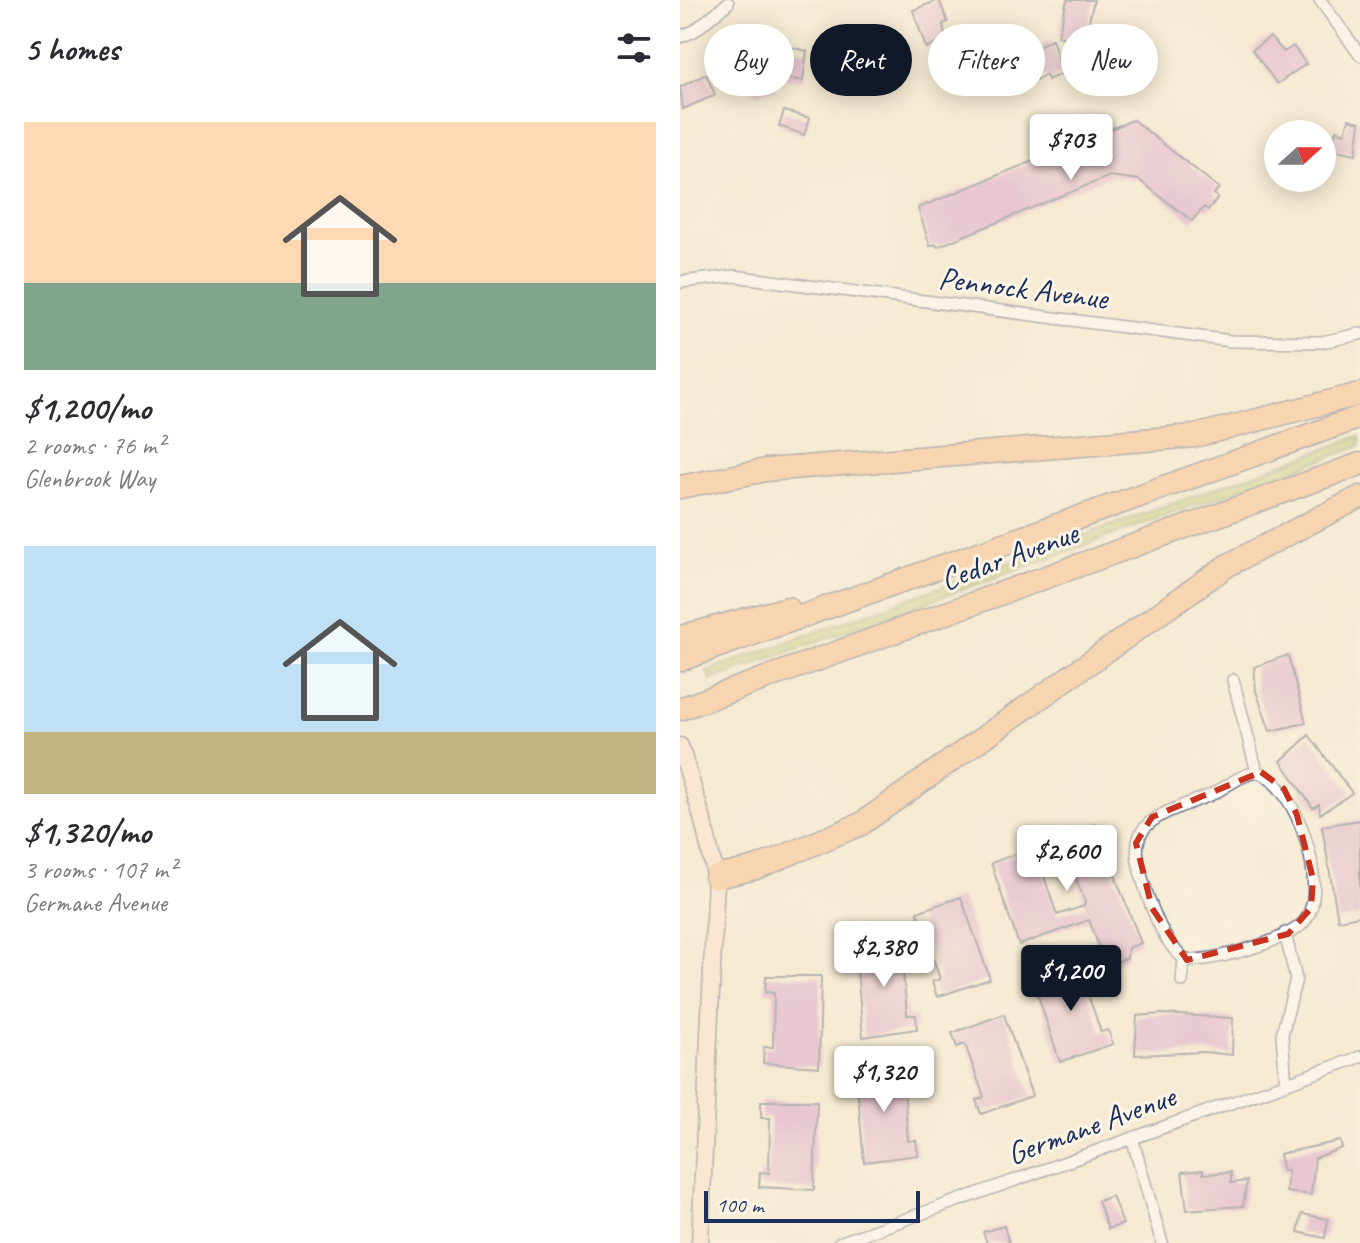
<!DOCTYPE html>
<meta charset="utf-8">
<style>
:root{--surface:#fff;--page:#f7f7f7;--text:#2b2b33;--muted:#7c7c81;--accent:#111827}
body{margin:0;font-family:Caveat,sans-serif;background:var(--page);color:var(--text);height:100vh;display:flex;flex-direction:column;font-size:30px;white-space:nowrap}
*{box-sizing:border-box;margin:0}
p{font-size:26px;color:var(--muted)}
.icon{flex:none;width:44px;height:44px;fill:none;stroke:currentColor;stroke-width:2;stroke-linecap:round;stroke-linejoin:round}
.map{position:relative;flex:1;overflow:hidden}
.details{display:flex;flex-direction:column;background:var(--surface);width:680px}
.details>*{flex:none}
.guide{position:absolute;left:24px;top:24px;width:536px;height:72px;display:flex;gap:16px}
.needle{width:52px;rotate:69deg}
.fabs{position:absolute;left:584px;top:120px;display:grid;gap:16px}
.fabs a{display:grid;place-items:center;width:72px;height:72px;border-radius:50%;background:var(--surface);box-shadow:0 4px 20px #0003;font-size:40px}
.scale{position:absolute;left:24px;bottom:20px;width:216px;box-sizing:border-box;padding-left:8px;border:4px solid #1b2f5e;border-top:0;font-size:22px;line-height:28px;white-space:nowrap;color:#1b2f5e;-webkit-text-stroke:6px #fcf5e5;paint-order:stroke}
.price{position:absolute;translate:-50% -68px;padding:0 18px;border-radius:8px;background:#fff;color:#222;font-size:26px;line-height:52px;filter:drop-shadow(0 2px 4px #0008)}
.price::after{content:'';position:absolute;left:50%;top:48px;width:24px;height:18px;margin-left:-12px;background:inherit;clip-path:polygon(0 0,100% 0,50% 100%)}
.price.current{background:var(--accent);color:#fff}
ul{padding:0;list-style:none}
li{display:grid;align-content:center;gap:16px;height:424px;padding:0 24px}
li span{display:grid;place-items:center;height:248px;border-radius:0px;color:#555}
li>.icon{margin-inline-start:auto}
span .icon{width:144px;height:144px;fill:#fffc;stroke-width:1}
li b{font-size:34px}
h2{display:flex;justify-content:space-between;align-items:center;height:96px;padding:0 24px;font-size:34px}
.pill{padding:0 28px;border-radius:36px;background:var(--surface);box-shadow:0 4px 20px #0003;font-size:28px;line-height:72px}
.pill.current{background:var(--accent);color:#fff}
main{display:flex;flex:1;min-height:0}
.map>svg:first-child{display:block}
</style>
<main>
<section class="details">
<h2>5 homes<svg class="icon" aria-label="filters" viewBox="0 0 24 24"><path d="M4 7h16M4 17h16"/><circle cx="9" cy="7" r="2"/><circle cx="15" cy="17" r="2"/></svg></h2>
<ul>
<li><span style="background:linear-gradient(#ffd9b3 65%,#7fa58c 0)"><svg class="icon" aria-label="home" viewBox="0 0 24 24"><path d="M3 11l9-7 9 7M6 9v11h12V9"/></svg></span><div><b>$1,200/mo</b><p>2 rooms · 76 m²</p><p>Glenbrook Way</p></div></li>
<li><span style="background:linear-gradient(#bfe0f5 75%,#c2b280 0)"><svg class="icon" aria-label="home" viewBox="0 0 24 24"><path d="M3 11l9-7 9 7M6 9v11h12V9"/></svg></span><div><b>$1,320/mo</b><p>3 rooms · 107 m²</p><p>Germane Avenue</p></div></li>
</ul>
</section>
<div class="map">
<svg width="680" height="1243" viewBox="0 0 680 1243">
<rect width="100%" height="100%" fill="#fcf5e5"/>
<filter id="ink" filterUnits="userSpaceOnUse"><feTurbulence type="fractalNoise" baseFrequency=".0125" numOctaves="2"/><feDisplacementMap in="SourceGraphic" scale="16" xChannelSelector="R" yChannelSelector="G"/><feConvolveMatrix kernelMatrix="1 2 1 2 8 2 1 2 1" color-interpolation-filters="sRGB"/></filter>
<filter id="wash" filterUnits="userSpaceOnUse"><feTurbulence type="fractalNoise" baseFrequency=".006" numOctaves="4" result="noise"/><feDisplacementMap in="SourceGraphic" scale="32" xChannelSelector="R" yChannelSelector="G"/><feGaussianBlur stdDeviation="1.8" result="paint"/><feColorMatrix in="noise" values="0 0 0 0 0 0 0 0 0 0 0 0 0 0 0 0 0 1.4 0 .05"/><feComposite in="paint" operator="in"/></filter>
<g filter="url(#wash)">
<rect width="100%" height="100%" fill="#f5ead2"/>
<!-- green -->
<path fill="#b3c76b" stroke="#677b64" stroke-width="2" d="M680,436V446L31,680L27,671Z"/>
<g id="blocks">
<!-- building -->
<path fill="#d89ed1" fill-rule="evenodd" d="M259,0L268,22L263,24L266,41L246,48L233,10Z
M387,0H414L407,29L403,27L402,36L394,35L393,40L378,36Z
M590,37L604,52L613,46L626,64L597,84L572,50Z
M372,39L383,73L368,80L366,75L342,86L334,69L352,60L348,51Z
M98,44L127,51L123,81L95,76L97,89L75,95L70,74L92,69Z
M270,55L314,65L310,81L302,79L300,84L291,82L290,87L265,81Z
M26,74L35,95L3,109L0,87Z
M104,111L130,118L124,135L99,126Z
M669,119L680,122L676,154L651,149L656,130L665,133Z
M453,120L539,188L534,194L538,198L528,210L524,207L512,221L459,180L430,176L257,247L256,244L250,246L238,208Z
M608,655L626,723L590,731L576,691L574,667Z
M629,735L672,793L640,814L639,804L633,808L601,761Z
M680,820V916L658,920L642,826Z
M415,824L461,943L448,948L447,958L426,966L409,920L339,945L311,863ZM387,855L405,902L404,906L377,915L360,864Z
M281,897L310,979L257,997L252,982L260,979L237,912Z
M231,943L233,961L222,962L227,1015H236L237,1029L183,1037L175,947Z
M405,963L410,978L403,980L421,1032L428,1030L433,1044L380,1062L353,981Z
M86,976H141L139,1067L83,1063L84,1047H93L94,993L85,992Z
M324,1014L352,1096L301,1114L296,1100L304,1097L285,1044L277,1047L272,1033Z
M481,1014L553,1018L552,1055L524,1052L455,1055L457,1016Z
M230,1068L232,1086H224L228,1141L236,1140L238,1155L184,1162L176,1072Z
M81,1101H137L134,1190L79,1187L80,1172L89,1173L90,1118H81Z
M660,1141L662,1148L635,1158L631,1195L606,1192L608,1170L603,1171L599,1154Z
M523,1170V1174L551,1172V1183L567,1181L563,1206L507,1210L502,1172Z
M432,1196L443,1224L428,1229L418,1201Z
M622,1214L648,1219L645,1238L618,1232Z
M324,1226L329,1243H307L303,1232Z"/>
</g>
</g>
<g filter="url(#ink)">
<use href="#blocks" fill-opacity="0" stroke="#677087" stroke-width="2"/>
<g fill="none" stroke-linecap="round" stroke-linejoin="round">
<defs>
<path id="street" d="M640,0L680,55
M0,37L14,31L48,3
M0,282L54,276L551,341L642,342L680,334
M553,680L577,772C617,783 652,892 623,923C604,942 535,961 507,960C489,950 478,924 471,905C442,827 458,822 528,796C545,789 558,775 577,772
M605,933L616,979L602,1034L606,1084
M502,981L504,959
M452,1138L482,1243
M159,1243L680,1057"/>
<path id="secondary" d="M0,746L22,817L36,877L20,1243"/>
<path id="highway" d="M0,487L86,470L515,436L680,394
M0,637L108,608
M0,660L680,417
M0,709L680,464
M36,877L76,868L181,824L548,565L680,497"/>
</defs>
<!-- street casing -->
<use href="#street" stroke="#677087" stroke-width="14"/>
<!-- secondary casing -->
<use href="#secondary" stroke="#677087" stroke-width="19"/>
<!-- highway casing -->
<use href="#highway" stroke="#677087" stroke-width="25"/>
<!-- street -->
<use href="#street" stroke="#fff" stroke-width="11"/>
<!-- secondary -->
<use href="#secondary" stroke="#fde4d0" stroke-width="16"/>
<!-- highway -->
<use href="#highway" stroke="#f9bc8a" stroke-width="22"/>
</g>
</g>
<!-- marked area -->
<path d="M0 0H680V1243H0ZM581,772L604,789L617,815L633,879L631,908L608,934L507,960L472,908L456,843L472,817Z" fill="#f5ead2" fill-opacity=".55" fill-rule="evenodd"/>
<path fill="none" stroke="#c8321e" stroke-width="6" stroke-dasharray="16 10" stroke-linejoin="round" d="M581,772L604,789L617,815L633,879L631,908L608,934L507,960L472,908L456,843L472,817Z"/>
<g text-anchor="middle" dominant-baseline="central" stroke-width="6" stroke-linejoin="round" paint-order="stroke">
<!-- street labels -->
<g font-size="32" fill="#1b2f5e" stroke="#fcf5e5">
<text transform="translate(343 288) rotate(7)">Pennock Avenue</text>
<text transform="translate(329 556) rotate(-20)">Cedar Avenue</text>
<text transform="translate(411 1125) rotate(-20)">Germane Avenue</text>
</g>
</g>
</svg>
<div class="fabs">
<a><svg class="needle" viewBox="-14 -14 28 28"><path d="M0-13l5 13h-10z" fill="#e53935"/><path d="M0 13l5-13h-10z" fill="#7c7c81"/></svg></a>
</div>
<div class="scale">100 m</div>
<b class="price" style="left:391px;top:182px">$703</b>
<b class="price" style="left:387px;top:893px">$2,600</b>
<b class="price" style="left:204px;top:989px">$2,380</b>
<b class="price current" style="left:391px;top:1013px">$1,200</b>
<b class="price" style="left:204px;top:1114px">$1,320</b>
<div class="guide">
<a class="pill">Buy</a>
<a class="pill current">Rent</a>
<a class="pill">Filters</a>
<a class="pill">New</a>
</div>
</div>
</main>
